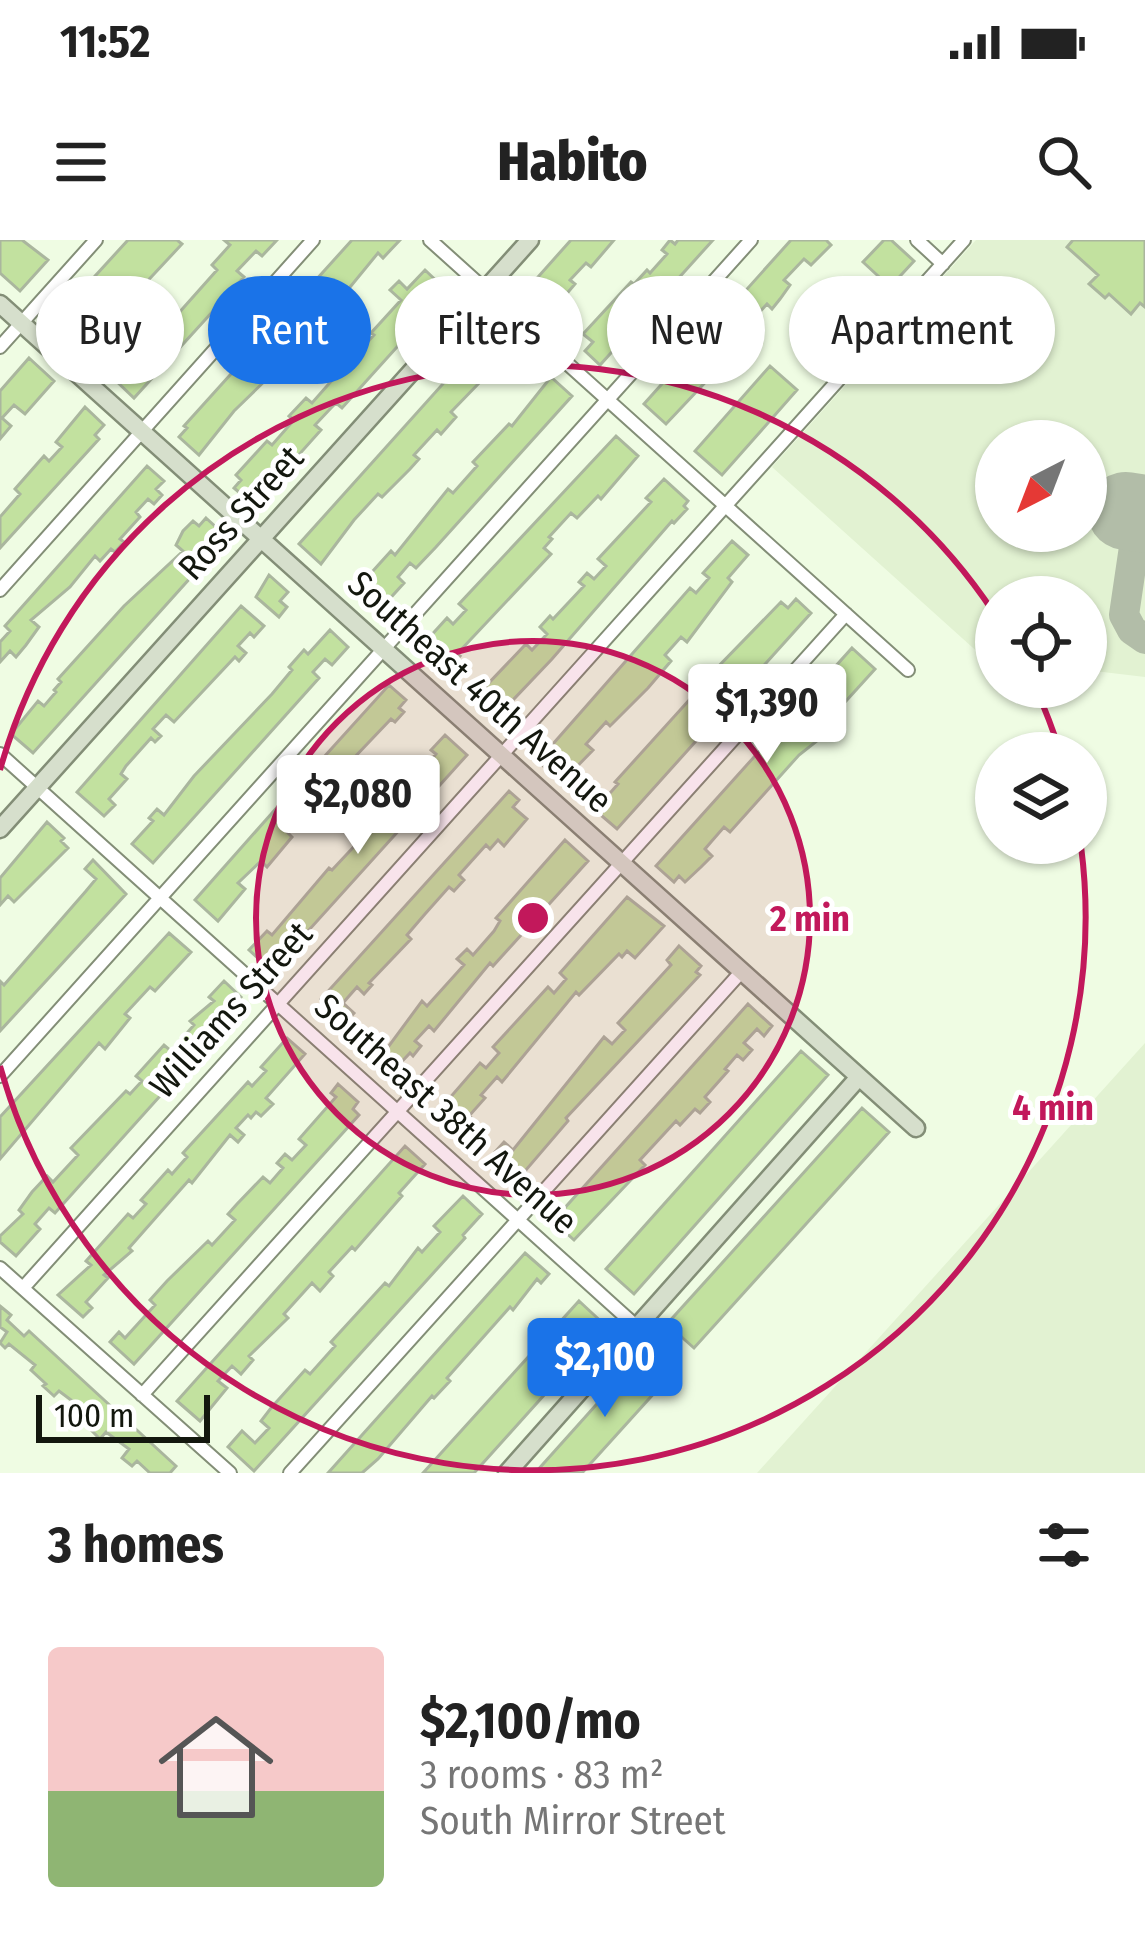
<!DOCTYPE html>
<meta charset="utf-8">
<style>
:root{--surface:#fff;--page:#f6f6f6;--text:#222;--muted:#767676;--accent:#1a73e8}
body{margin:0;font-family:"Fira Sans Condensed",sans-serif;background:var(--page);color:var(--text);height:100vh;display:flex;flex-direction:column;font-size:45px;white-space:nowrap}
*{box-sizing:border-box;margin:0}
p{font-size:39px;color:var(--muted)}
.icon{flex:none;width:66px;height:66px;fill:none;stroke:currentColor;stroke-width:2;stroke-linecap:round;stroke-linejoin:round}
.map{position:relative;height:1233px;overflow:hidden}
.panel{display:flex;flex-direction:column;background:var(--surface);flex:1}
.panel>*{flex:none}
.top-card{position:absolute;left:36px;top:36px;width:1074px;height:108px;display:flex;gap:24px}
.needle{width:78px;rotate:222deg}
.fabs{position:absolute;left:975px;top:180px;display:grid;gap:24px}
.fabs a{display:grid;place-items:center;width:132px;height:132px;border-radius:50%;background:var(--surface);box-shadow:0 3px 9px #0004;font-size:60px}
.scale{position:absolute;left:36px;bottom:30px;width:174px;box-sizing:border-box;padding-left:12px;border:6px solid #13170e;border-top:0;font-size:33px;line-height:42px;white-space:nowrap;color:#13170e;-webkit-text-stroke:9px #fff;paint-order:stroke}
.price{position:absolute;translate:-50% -102px;padding:0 27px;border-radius:12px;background:#fff;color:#222;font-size:39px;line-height:78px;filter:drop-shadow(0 3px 6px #0008)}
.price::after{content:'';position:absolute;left:50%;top:72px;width:36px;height:27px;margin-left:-18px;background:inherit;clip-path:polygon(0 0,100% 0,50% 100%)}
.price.current{background:var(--accent);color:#fff}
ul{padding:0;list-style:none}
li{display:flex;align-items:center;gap:36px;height:300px;padding:0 48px}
li span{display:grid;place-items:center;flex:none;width:336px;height:240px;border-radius:12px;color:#555}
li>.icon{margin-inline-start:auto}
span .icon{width:144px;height:144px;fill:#fffc;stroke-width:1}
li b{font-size:51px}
h2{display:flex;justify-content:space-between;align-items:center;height:144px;padding:0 48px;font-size:51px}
.tag{padding:0 42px;border-radius:54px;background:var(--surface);box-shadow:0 3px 9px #0004;font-size:42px;line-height:108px}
.tag.current{background:var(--accent);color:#fff}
.status{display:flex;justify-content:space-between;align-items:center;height:84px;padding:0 60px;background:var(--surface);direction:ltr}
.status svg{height:33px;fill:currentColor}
header{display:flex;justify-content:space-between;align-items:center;height:156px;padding:0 48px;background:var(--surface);font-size:54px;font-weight:800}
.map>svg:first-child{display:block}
</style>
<div class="status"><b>11:52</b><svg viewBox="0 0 49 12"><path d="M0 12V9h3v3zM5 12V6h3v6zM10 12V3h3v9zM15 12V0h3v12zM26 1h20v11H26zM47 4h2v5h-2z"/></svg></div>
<header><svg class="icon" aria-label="menu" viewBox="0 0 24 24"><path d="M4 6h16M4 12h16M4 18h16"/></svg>Habito<svg class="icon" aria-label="search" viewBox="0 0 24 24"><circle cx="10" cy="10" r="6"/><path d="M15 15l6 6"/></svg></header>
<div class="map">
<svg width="1145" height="1233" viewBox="0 0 1145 1233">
<rect width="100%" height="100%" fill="#effce3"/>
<!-- built -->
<path fill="#e2f2d2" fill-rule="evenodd" d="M976,0H1145V437L1086,430V357H996V418L982,416L772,227ZM996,201H1086V291H996Z
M1145,803V1233H757Z"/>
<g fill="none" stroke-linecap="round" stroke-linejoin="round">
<!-- taxiway -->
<path stroke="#b2bda8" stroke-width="30" d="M1139,273L1124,375L1132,390L1145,399"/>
<!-- runway -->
<path stroke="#b2bda8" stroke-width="78" d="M1126,271L1145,274"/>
</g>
<!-- building -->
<path fill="#c2e19f" stroke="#aab69e" stroke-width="3" d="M0,0H22L48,20L20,51L0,33Z
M128,0H177L182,4L84,109L53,82Z
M224,0H277L262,16L256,11L237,31L244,37L134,158L114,139L148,99L152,103L217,30L212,25L230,5Z
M352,0H400L383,18L378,13L337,63L334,60L295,101L271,127L275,131L234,171L199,215L179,197L187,188L184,186Z
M571,0H614L591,27L586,23L570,40L575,44L546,78L521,56Z
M670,0L675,4L678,0H713L600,125L585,111L593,102L583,94L631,42L634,44L647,30L650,33L667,14L662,10Z
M791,0H826L831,5L811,25L804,19L784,40L790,45L780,59L772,69L767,64L748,85L753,90L745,100L742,97L731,109L725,104L707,127L714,133L666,184L644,164Z
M884,0H891L914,21L890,47L863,22Z
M1073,0H1145V67L1140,63L1131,74L1109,54L1105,58L1089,44L1098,35L1067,7Z
M425,30L443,47L438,53L442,57L342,168L336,163L331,168L315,185L321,190L254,265L234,248L241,240L236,235L267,201L272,205L294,180L289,176L306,158L312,163L334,138L330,134L346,117L350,121L374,95L371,93L401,60L390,50L399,41L407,49Z
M858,51L872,63L837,106L811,81L834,55L845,66Z
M494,87L515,106L451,172L456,177L441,194L437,190L414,215L419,219L410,229L382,257L378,254L354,280L321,324L299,304Z
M29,118L54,141L25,174L14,165L2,178L11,186L0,199V151Z
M770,126L797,150L722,235L695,211Z
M551,137L572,156L436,307L416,328L410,323L398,337L404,343L384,365L379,360L373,367L357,352L372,332L391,311L395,315L448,249L453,253L477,226L473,222L509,184L512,186Z
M85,167L104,185L95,195L99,199L0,308V277L20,254L15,249L44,216L49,221L62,207L56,202Z
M616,196L638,216L601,259L598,256L577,278L571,273L549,297L552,299L544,308L551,314L457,414L460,416L451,426L444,421L437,429L417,411L447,378L453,384L466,370L459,364Z
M147,226L164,241L156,249L162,255L154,264L148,259L136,272L140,277L120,299L124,302L115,312L111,309L100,321L95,316L70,347L31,380L39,387L26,405L16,417L10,411L0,422V402L10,391L5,386Z
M664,239L688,261L684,266L687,269L674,283L672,281L552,419L494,480L468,457L478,446L482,450L526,404L532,410L547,394L540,387L550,376L553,379L584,346L579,342L587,333L594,339L606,326L598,319L651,262L646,258Z
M206,278L227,297L33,513L11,494L38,461L44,466L56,452L54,450L61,442L58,439L124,366L183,311L176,305L183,291L193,281L199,286Z
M732,301L748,315L728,338L732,342L687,402L681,397L665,415L671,421L648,448L610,486L606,482L586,504L593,510L561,543L538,521L690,348L696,353L709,338L703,333Z
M269,335L288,352L280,361L287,367L279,377L256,357Z
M796,359L811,373L617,589L595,570L618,544L615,542L700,448L706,453L720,438L713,432L781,362L788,368Z
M241,366L264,386L254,397L250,393L238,406L246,413L239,421L235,417L174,482L166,475L153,489L161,496L155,502L151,498L126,526L121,534L127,539L109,559L115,565L104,576L77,552Z
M330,390L348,407L332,425L325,419L313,432L319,438L153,623L132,604L153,581L149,578L157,569L164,575L194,536L272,454L292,430L289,427L304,410L308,414Z
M852,408L875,429L826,483L831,487L822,497L799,515L730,592L724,587L711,602L705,609L712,616L701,627L685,642L679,636L674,642L656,626Z
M389,445L406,460L399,468L404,472L395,482L391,479L350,522L302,582L297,578L286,591L292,597L267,627L261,621L238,643L245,649L218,681L195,660L280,564L285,568L299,553L316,530L314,528Z
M445,495L467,515L272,731L249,710L267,691L272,695L329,628L332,630L391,567L436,514L431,510Z
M509,551L519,560L513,567L527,579L504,606L498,600L490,609L486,605L459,635L464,640L454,651L449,647L425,674L407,695L411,699L369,743L372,745L364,754L357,747L343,763L354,773L340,789L321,773L328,765L321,759Z
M47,582L64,598L61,601L68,608L14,662L8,656L0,665V638Z
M565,600L588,621L493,726L490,723L434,791L429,786L415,801L421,806L413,816L410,813L392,832L381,822L377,826L367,817L376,807L383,814L422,761L427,766L464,725L457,719L467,709L473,715L494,691L500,681L496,678Z
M93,620L126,654L0,791V741L4,745L86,651L96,639L85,629Z
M627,657L664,686L635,718L627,711L622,717L619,714L579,755L576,752L502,842L497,837L481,855L485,858L469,876L474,880L465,890L459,884L452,892L434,876L480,823L486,828L499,813L493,807L548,747L554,753L566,739L560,733Z
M169,693L191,712L155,751L150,747L125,774L130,778L113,799L105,809L99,803L0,919V877Z
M679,706L701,726L696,732L700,735L566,878L568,881L514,944L491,924L499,916L495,912L504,902L513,910L604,797L612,804L625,790L618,783L671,725L667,720Z
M224,741L241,757L235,764L239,768L55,973L49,968L35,984L40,989L16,1016L0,1002V996L23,974L19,970L32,952L47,936L53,942L78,915L71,908L126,851L130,854L142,841L136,836L164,805L171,811L194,785L190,781L214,761L209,757Z
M748,764L772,786L764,796L757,789L744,803L752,810L743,820L737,815L725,829L728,831L705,857L710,862L700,873L695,869L680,885L676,881L640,920L645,925L574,1000L553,981Z
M287,798L305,814L266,858L273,864L261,876L256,872L251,878L248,875L236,888L244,895L238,902L230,895L192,943L189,940L166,966L129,1008L132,1011L104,1035L108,1038L86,1062L92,1068L83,1077L58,1055L91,1025L86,1021L128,974L133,978L146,964L141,960L168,930L172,934L187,917L183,913L248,842L252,846L266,831L261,827Z
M801,811L828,835L634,1054L606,1029Z
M338,844L358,862L353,869L359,875L134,1124L110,1102L119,1092L125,1098L155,1065L150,1060L167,1041L208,1001L212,1005L235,980L228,974L237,964L263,937L270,943L283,928L277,923L285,914L292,920L306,905L299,899L336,857L331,853Z
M862,868L889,892L694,1108L667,1084Z
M405,906L425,924L399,953L402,956L355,1010L352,1007L329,1032L333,1036L320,1051L312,1043L284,1074L288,1078L249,1116L253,1120L241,1134L232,1126L218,1141L227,1148L200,1181L177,1161Z
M463,956L482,974L463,995L465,998L254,1231L228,1207L242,1191L255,1203L269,1188L261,1181L271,1168L305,1130L310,1134L335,1106L331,1102L385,1043L389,1046L418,1008L422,1012L440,992L434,986Z
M525,1013L549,1034L541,1043L537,1039L513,1070L510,1067L447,1138L450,1141L434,1158L432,1156L378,1219L362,1233H328Z
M579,1061L606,1086L474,1233H423Z
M0,1066L11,1075L7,1080L24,1096L29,1091L176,1226L170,1233H150L137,1221L132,1226L122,1218L129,1209L106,1192L100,1199L91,1190L99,1181L59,1151L54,1156L43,1146L46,1144L31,1130L35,1125L9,1104L5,1108L0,1103L7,1092L0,1087Z
M640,1116L666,1140L582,1233H535Z"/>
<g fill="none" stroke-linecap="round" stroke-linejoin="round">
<defs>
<path id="street" d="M430,0L908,430
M917,0L943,24
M0,107L96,0
M0,350L313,0
M0,514L637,1087
M0,836L751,0
M0,1028L230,1233
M23,1048L964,0
M142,1155L846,374
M290,1233L742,731"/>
<path id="secondary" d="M0,64L916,888
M0,589L530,0
M507,1233L859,837"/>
</defs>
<!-- street casing -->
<use href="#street" stroke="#838e77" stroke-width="16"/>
<!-- secondary casing -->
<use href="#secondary" stroke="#838e77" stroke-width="21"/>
<!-- street -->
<use href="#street" stroke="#fff" stroke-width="12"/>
<!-- secondary -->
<use href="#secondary" stroke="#d6dfcc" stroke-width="16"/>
</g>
<!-- distance rings -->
<circle cx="533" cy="678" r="277" fill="#c2185b" fill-opacity=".12"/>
<g fill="none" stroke="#c2185b" stroke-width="6">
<circle cx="533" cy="678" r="277"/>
<path d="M0 530A553 553 0 0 1 994 373M1036 449A553 553 0 0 1 1060 512M1081 606A553 553 0 0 1 0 826"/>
</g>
<g text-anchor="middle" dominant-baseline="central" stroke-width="10" stroke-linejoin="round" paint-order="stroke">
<!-- street labels -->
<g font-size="36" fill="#13170e" stroke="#fff">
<text transform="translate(241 273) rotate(-48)">Ross Street</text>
<text transform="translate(480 452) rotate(42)">Southeast 40th Avenue</text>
<text transform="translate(231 770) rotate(-48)">Williams Street</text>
<text transform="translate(446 874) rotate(42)">Southeast 38th Avenue</text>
</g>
</g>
<circle cx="533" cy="678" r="18" fill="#c2185b" stroke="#fff" stroke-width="6"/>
<g font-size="36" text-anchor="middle" font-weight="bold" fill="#c2185b" stroke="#fff" stroke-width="10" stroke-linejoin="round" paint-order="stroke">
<text x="810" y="691">2 min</text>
<text x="1053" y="880">4 min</text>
</g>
</svg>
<div class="fabs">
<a><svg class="needle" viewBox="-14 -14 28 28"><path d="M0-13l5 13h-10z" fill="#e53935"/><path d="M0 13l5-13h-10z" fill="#767676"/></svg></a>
<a><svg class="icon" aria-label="locate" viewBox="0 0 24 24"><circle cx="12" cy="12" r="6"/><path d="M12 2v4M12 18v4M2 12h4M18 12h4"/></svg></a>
<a><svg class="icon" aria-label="layers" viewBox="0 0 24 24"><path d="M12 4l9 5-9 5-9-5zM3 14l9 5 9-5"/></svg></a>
</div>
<div class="scale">100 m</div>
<b class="price" style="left:767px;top:526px">$1,390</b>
<b class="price" style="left:358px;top:617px">$2,080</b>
<b class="price current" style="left:605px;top:1180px">$2,100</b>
<div class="top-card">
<a class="tag">Buy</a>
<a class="tag current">Rent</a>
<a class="tag">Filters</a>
<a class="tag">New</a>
<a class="tag">Apartment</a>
</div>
</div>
<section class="panel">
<h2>3 homes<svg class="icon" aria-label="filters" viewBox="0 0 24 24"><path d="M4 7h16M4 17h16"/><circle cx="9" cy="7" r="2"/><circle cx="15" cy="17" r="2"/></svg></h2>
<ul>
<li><span style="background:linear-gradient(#f6c9c9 60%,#8fb573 0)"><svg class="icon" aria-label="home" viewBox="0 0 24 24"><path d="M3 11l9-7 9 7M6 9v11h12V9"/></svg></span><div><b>$2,100/mo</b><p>3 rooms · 83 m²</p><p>South Mirror Street</p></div></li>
</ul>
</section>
